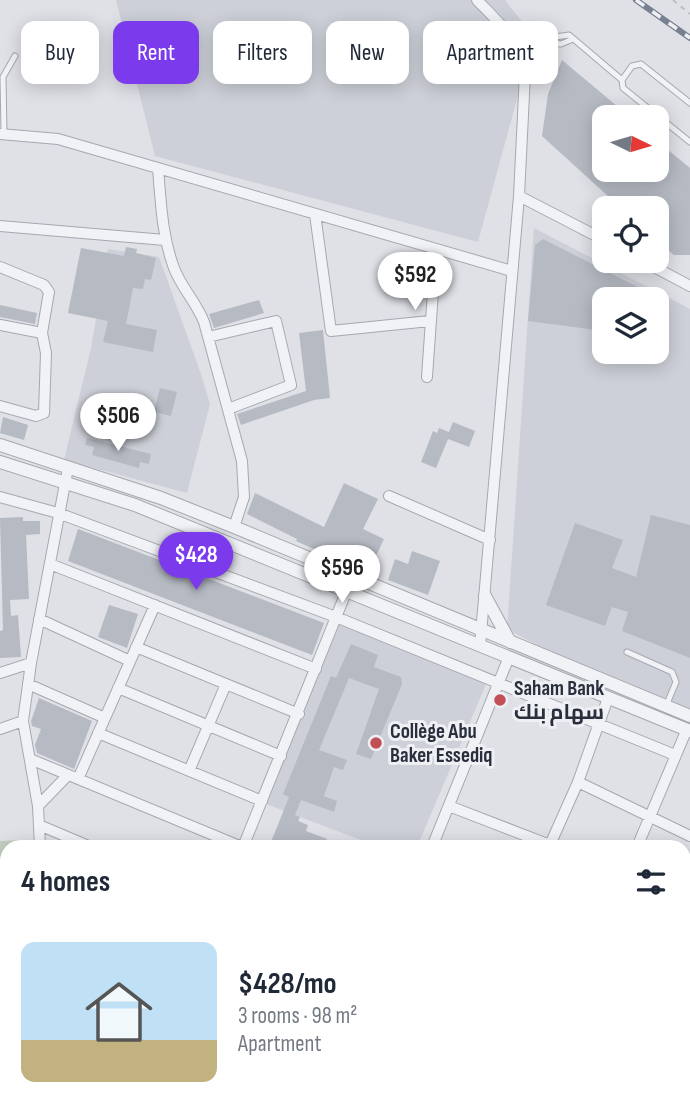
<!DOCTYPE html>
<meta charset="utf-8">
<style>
:root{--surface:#fff;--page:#f6f6f7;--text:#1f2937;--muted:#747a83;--line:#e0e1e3;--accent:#7c3aed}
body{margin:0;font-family:"Sofia Sans Condensed",Cairo,sans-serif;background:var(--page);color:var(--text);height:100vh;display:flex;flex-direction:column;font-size:26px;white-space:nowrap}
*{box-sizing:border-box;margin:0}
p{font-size:23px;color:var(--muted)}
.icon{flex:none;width:38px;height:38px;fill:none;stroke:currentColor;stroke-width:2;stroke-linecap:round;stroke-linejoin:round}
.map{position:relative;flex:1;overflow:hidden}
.details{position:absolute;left:0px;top:840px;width:691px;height:273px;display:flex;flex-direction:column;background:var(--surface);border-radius:21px 21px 0 0;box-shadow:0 4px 18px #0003}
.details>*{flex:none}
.hud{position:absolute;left:21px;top:21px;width:649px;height:63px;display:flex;gap:14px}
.needle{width:46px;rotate:95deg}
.buttons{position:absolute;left:592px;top:105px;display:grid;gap:14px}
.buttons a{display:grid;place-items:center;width:77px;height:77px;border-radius:14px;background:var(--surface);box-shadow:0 4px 18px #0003;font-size:35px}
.price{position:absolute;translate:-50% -60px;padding:0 16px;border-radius:24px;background:#fff;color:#222;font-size:23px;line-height:46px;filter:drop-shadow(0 2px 4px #0008)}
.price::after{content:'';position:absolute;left:50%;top:42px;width:21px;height:16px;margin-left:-10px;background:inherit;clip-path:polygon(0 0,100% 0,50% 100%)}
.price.selected{background:var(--accent);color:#fff}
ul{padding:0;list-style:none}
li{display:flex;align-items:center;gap:21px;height:175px;padding:0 21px}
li+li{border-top:2px solid var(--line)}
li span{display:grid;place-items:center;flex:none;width:196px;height:140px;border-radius:14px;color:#555}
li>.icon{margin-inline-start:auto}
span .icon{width:84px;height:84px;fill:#fffc;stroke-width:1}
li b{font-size:30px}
h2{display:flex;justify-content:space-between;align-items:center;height:84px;padding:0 21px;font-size:30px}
.tag{padding:0 24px;border-radius:14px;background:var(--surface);box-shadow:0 4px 18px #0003;font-size:24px;line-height:63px}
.tag.selected{background:var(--accent);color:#fff}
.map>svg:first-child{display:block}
</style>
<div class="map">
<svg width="690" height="1113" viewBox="0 0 690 1113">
<rect width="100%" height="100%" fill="#dfe1e7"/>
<!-- built -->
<path fill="#cdd0d8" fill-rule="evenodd" d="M116,0H505L534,37L478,242L155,156Z
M534,228L690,309V727L507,629ZM604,299H656V352H604Z
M108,249L159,257L201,374L210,404L187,493L64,460L91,348Z
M339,622L487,682L417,847H379L266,804Z"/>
<!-- green -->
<path fill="#c3d0c0" d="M26,840V847H7V924H0V841Z"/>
<!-- building -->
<path fill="#b6bac3" d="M562,60L630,117H604V170H656V140L690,168V255H674L656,240V208H621L542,136L548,94Z
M543,239L661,299H604V331L528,321L535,245Z
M126,247L137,249L136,253L156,258L151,280L145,279L143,289L133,288L126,324L157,330L153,352L103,342L108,321L68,313L81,248L124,256Z
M259,300L264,313L214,328L209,314Z
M0,305L37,313L35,324L0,317Z
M323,330L330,398L314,400L241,425L237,414L306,391L299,333Z
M160,388L177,392L171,416L154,412Z
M3,417L28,425L24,440L0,433Z
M453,422L475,431L469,447L448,439L436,468L421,462L433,431L437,433L439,428L449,432Z
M87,438L151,454L149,464L140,462L139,468L92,455L94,447L85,445Z
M344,483L378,499L363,529L384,539L368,573L296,541L297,539L247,514L255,493L324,527Z
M651,515L690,525V658L622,631L628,612L612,607L605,626L546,605L575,523L623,540L612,568L636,577Z
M23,517V521H40V534L26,535L29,599L10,600L11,616L18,615L21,657L0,658V631L3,630L0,518Z
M78,529L324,623L312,655L68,561Z
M412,551L440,561L428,595L388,580L395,559L408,564Z
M109,605L138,614L127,648L98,637Z
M351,644L378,655L374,667L401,677L402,684L371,759L356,754L379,689L349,678L319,750L347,760L343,770L334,767L324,796L337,801L334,812L301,800L295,815L300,817L298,821L308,825L306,831L327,839L323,847H283L271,842L289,797L283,794L331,676L336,678Z
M39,698L92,721L74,769L37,753L35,745L41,729L32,726L31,721Z"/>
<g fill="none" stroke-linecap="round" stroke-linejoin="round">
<defs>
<path id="service" d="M552,43L561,44L573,39
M525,74L555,37L569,35L622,80L623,88L690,142
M622,80L632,66L641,64L690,103
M4,134L3,77L15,56
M627,652L672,672L676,682L666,706"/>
<path id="minor" d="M477,0C498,22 522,42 525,74L519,196L480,645
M0,134L58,139L512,271
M158,169C161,203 162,236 174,268C181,287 196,302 204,322L242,461L244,497L234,527
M519,196L604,240
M315,214L331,331L430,321
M0,226L165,240
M643,261L690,286
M0,267L44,285L49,292L42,333L46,353L44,413L36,416L0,406
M0,325L42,333
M208,337L276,321L291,385L228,409
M427,377L436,249
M389,496L490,540
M0,497L58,513L336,617L675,755
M50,564L316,669
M39,619L130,661
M136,647L299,714
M0,673L31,663
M28,684L105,718
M118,688L281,756
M0,729L23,721
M98,733L262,801
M30,759L242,847
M189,771L226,684
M78,779L155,605
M578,782L690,836
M38,806L68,775
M449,806L550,845
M39,825L91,847
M40,847L38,806L23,721L31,663L68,468
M243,847L347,590
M432,847L509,657
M549,847L578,782L608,698
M637,847L687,729
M684,981L690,970
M684,1037L690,1026
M684,1092L690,1080
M47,1106V1113
M630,1106L644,1113
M103,1113L104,1106
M462,1113L464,1106
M673,1113L677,1106"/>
<path id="tertiary" d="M0,445L161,498L234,527L690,716
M0,462L135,505L690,731
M485,596L510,642
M684,897L690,885
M587,1113L590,1106"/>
</defs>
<!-- service casing -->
<use href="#service" stroke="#a5a8b0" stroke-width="7"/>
<!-- minor casing -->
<use href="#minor" stroke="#a5a8b0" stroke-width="12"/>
<!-- tertiary casing -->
<use href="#tertiary" stroke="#a5a8b0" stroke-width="14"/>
<!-- path -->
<path stroke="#bdbfc5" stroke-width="2" stroke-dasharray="5 5" stroke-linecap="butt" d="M673,0L690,14"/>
<!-- service -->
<use href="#service" stroke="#f1f2f5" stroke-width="5"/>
<!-- minor -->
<use href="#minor" stroke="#f1f2f5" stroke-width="10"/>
<!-- tertiary -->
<use href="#tertiary" stroke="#f1f2f5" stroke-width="12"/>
<defs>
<path id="rail" d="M636,0L690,38"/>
</defs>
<!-- rail casing -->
<use href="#rail" stroke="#79808f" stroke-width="6"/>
<!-- rail -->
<use href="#rail" stroke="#eef0f4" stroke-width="3.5" stroke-dasharray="10" stroke-linecap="butt"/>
</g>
<!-- markers -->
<g fill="#c24e56" stroke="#eef0f4" stroke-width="2.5">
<circle cx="500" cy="700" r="7"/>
<circle cx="376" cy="743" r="7"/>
</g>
<g text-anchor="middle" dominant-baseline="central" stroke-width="6" stroke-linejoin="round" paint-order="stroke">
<!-- poi labels -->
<g font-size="21" font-weight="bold" fill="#292f3c" stroke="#eef0f4" text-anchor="start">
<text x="514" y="688">Saham Bank<tspan x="514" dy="24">سهام بنك</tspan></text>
<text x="390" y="731">Collège Abu<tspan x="390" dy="24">Baker Essediq</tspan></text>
</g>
</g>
</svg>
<div class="buttons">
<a><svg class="needle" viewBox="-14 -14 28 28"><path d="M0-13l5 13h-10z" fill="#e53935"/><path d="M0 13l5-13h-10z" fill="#747a83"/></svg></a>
<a><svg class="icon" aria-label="locate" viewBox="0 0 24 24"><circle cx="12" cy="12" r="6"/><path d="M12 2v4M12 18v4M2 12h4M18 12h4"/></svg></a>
<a><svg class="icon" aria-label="layers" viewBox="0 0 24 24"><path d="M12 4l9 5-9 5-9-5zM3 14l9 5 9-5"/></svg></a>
</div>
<b class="price" style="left:415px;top:312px">$592</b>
<b class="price" style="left:118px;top:453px">$506</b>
<b class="price selected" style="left:196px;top:592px">$428</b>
<b class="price" style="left:342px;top:605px">$596</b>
<div class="hud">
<a class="tag">Buy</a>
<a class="tag selected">Rent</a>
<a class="tag">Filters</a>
<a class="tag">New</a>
<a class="tag">Apartment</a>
</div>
<section class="details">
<h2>4 homes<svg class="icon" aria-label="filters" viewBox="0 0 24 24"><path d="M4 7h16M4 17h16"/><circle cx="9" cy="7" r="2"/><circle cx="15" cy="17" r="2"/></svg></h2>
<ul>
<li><span style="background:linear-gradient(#bfe0f5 70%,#c2b280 0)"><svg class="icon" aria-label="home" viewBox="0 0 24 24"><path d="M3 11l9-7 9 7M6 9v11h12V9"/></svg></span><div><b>$428/mo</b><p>3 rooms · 98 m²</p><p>Apartment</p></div></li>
</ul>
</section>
</div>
